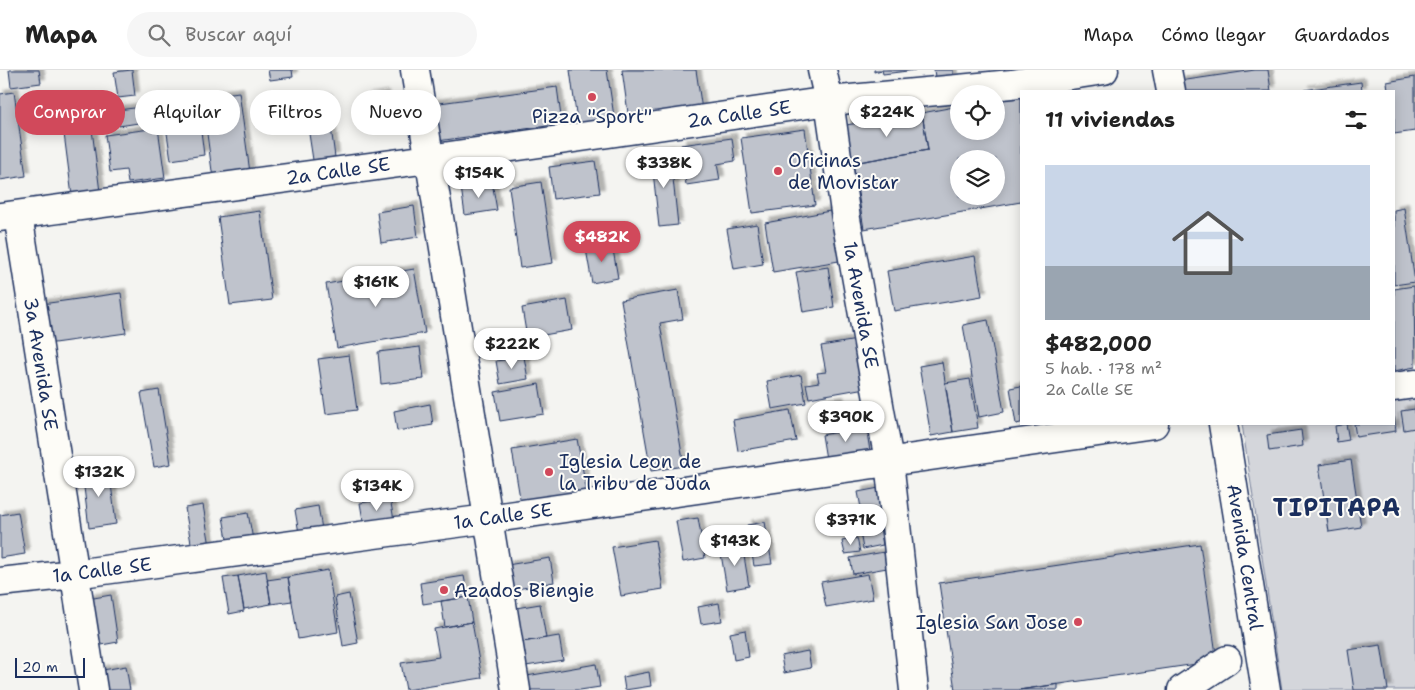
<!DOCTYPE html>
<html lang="es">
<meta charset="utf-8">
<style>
:root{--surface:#fff;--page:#f6f6f6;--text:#222;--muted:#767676;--line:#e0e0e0;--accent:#d1495b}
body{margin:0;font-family:"Shantell Sans",sans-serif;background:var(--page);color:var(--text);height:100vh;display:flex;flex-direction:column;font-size:19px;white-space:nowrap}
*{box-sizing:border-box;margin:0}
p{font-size:16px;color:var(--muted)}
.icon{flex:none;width:28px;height:28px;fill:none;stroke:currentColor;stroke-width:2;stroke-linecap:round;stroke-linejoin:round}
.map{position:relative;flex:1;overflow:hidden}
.panel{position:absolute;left:1020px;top:20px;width:375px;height:335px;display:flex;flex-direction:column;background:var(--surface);border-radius:0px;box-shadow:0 2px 12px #0003}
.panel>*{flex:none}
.guide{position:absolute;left:15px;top:20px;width:475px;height:45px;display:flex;gap:10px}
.buttons{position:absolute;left:950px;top:15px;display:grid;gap:10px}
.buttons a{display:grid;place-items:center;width:55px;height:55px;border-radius:50%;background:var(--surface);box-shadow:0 2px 12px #0003;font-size:25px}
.scale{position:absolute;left:15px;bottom:12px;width:70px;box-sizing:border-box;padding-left:5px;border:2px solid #1b2f5e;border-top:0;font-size:14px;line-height:18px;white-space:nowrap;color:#1b2f5e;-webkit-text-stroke:4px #fdfcf7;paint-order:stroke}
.price{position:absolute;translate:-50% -42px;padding:0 11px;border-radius:18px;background:#fff;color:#222;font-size:16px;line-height:32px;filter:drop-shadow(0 1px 2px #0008)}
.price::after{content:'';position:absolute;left:50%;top:30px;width:15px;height:11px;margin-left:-8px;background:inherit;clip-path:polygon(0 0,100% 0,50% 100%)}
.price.on{background:var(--accent);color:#fff}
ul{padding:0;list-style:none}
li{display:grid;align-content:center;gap:10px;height:265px;padding:0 25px}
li+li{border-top:1px solid var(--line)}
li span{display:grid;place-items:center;height:155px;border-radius:0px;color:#555}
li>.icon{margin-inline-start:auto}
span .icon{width:90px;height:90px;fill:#fffc;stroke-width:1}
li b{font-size:21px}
h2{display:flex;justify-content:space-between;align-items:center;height:60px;padding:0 25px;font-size:21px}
.chip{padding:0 18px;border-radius:22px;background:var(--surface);box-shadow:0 2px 12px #0003;font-size:18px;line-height:45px}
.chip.on{background:var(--accent);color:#fff}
header{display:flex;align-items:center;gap:30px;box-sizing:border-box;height:70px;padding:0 25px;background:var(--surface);border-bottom:1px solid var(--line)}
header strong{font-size:24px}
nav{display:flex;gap:28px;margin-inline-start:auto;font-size:18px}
.search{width:350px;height:45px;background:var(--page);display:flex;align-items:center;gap:12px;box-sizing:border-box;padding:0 18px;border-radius:28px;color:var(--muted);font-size:19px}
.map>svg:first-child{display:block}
</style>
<header>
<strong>Mapa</strong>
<div class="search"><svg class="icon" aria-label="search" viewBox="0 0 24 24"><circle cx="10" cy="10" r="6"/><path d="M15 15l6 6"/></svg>Buscar aquí</div>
<nav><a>Mapa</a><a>Cómo llegar</a><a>Guardados</a></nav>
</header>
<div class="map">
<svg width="1415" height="620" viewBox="0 0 1415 620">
<defs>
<filter id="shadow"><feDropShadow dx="4.5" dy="-4.5" stdDeviation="1" flood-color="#0004"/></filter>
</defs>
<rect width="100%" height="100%" fill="#f4f4f1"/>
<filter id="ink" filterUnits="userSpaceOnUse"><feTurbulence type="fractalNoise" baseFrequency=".02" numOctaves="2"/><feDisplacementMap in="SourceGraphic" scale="10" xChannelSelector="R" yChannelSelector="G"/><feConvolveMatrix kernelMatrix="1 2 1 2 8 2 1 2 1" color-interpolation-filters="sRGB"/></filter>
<g filter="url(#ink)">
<!-- green -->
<path fill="#d4d6db" stroke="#78829c" d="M1415,323V620H1282L1242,354H1394V326Z"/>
<!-- building -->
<path fill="#bfc3cc" stroke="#1b2f5e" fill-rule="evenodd" filter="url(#shadow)" d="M9,0H39L41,13L11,17Z
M132,0L135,26L118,28L114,2Z
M268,0H292L293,7L270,10Z
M570,0H607L615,53L578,58Z
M622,0H696L702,40L629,50Z
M874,0H916L883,4L882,0L874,2Z
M934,0H953V12L936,14Z
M1255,0H1268L1271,21H1175L1173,12Z
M1415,7V61L1394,64V21H1388L1387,12Z
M1361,12L1362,21H1304V20Z
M557,17L562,54L430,72L425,35Z
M14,22L26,106L0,110V24Z
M239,22L251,110L214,116L202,27Z
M385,25L388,51L369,54L365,28Z
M1021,26V132L864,159L853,93L928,80L922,43L959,36V61H996V30ZM959,89H996V126H959Z
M327,28L335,87L313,90L304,31Z
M143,37L145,52L119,56L117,40Z
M922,43L928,80L853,93L846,55Z
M90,44L100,122L72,126L62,48Z
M199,45L204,85L171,90L165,50Z
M158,58L165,108L128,113L126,100L110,102L105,65Z
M805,59L815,135L752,143L741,68Z
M732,68L735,91L717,94L720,110L686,115L681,75Z
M670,81L678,155L659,157L651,83Z
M595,91L600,123L553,129L549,97Z
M492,112L497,140L465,145L461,117Z
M541,112L553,193L520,198L509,117Z
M414,136L418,167L381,173L377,142Z
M1404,138L1415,212L1394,215V140Z
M260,141L272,230L230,235L218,147Z
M830,141L839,191L773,202L765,153Z
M757,154L763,194L734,199L727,159Z
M612,174L618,208L592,213L586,179Z
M975,186L982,226L894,241L887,201Z
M828,197L834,237L803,242L796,202Z
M414,199L425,263L337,278L326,214Z
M1414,216L1415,297L1394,301V219Z
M678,220L683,249L660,253L684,396L651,401L621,230Z
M121,223L126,263L47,274L42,234Z
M567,230L572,260L527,268L522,238Z
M988,250L1004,342L979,347L963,255Z
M857,270L865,318L809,328L806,314L819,312L817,303L826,302L821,276Z
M420,277L424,309L381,314L378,282Z
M349,285L357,340L326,344L318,289Z
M524,287L528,309L500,314L496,291Z
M942,292L953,362L931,366L919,296Z
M801,305L806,333L772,339L767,311Z
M970,309L978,358L953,362L945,313Z
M539,314L544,344L500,351L495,322Z
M1021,316V353L1016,354L1010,318Z
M159,320L171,394L154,397L141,323Z
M839,331L844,356L821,360L816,335Z
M430,334L433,355L397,361L394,341Z
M1415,339V358L1404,360L1401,341Z
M790,340L796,371L738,381L733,350Z
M1394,347L1396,361L1356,367L1354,354H1394Z
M1346,354L1349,370L1337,372L1335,356Z
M866,357L870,381L826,389L822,365Z
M1301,360L1303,376L1269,381L1267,365Z
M577,369L587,423L521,434L512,380Z
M1351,390L1361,457L1329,462L1319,395Z
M109,398L116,454L89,458L82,401Z
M879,418L883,441L877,442L883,475L863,479L856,439L861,438L858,422Z
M390,428L394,450L364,456L360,433Z
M203,435L210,476L192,479L185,438Z
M318,436L323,465L300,469L295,440Z
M18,442L25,484L0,488V445Z
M248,443L254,475L229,480L223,447Z
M698,448L705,488L683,492L676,451Z
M765,452L772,494L754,496L747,455Z
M857,468L860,482L845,484L842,471Z
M655,470L663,519L621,526L612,477Z
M742,474L749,516L727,520L720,478Z
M1200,474L1217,591L1019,620H955L939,513Z
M884,482L887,498L853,504L850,488Z
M550,488L554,512L512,520L507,495Z
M328,500L338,562L298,569L288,507Z
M266,501L271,534L244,539L238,506Z
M868,504L873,529L826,537L821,512Z
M238,506L244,541L229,544L223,508Z
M464,506L468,527L423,534L420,513Z
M288,507L292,531L271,534L267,510Z
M349,524L358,573L343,576L335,527Z
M111,525L118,572L96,576L88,529Z
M468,527L472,552L445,557L441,531Z
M719,533L722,551L701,554L698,537Z
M540,534L546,568L522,572L516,538Z
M472,552L482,608L406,620L401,593L439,587L434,559Z
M745,560L749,587L734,590L730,563Z
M559,566L563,590L526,596L522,572Z
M1381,575L1388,620H1354L1348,580Z
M808,581L811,598L784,603L781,586Z
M596,594L600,617L580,620H523L521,607Z
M126,596L130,620H101L97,601Z
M649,602L651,616L625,620L623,607Z
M1058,614V620H1019Z"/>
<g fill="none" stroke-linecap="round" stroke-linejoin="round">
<defs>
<path id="minor" d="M415,0L516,620
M822,0L829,31L846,149L889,391L914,620
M18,145L93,620
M0,147L429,89L829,31L1012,14L1104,0
M1394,317L1415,314
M0,512L74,504L487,449L1154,354
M1182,620L1227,590"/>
<path id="major" d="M1167,0L1171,21
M1223,354L1266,620"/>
</defs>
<!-- minor casing -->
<use href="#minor" stroke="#1b2f5e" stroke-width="31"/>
<!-- major casing -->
<use href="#major" stroke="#1b2f5e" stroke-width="31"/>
<!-- minor -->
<use href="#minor" stroke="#fdfcf7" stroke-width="28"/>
<!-- major -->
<use href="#major" stroke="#fdfcf7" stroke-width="28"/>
</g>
</g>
<!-- markers -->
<g fill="#d1495b" stroke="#fdfcf7" stroke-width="2">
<circle cx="592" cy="27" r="5"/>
<circle cx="778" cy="101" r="5"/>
<circle cx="549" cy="402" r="5"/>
<circle cx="444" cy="520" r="5"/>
<circle cx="1078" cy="552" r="5"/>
</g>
<g text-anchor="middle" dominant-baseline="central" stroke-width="4" stroke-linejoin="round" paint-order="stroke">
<!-- street labels -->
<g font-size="19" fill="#1b2f5e" stroke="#fdfcf7">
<text transform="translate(739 44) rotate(-8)">2a Calle SE</text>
<text transform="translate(338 101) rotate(-8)">2a Calle SE</text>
<text transform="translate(861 235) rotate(80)">1a Avenida SE</text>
<text transform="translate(41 294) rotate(81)">3a Avenida SE</text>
<text transform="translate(503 446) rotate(-8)">1a Calle SE</text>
<text transform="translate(1245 487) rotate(81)">Avenida Central</text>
<text transform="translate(102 500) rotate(-7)">1a Calle SE</text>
</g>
<!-- poi labels -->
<g font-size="19" fill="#1b2f5e" stroke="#fdfcf7" text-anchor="start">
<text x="592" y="46" text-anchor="middle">Pizza "Sport"</text>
<text x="788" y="90">Oficinas<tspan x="788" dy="22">de Movistar</tspan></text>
<text x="559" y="391">Iglesia Leon de<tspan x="559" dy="22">la Tribu de Juda</tspan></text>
<text x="454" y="520">Azados Biengie</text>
<text x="1068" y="552" text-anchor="end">Iglesia San Jose</text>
</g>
<!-- district labels -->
<g font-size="24" font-weight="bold" letter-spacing="1" fill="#1b2f5e" stroke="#fdfcf7">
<text x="1337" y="438">TIPITAPA</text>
</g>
</g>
</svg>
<div class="buttons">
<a><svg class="icon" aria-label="locate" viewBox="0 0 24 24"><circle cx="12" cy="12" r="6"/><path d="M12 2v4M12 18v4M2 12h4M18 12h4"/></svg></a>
<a><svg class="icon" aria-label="layers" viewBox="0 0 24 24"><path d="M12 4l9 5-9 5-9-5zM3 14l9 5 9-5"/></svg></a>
</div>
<div class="scale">20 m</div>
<b class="price" style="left:887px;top:68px">$224K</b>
<b class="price" style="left:664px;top:119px">$338K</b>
<b class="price" style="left:479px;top:129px">$154K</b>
<b class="price on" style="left:602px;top:193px">$482K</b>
<b class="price" style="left:376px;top:238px">$161K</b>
<b class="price" style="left:512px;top:300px">$222K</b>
<b class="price" style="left:846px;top:373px">$390K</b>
<b class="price" style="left:99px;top:428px">$132K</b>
<b class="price" style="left:377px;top:442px">$134K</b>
<b class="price" style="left:851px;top:476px">$371K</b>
<b class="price" style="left:735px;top:497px">$143K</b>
<div class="guide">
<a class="chip on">Comprar</a>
<a class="chip">Alquilar</a>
<a class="chip">Filtros</a>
<a class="chip">Nuevo</a>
</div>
<section class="panel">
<h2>11 viviendas<svg class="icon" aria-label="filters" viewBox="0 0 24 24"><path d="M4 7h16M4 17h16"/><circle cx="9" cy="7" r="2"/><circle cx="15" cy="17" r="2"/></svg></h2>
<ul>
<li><span style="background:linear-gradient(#c9d6e8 65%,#9aa5b1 0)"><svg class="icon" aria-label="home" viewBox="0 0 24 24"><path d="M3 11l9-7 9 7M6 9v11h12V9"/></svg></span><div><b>$482,000</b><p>5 hab. · 178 m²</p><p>2a Calle SE</p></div></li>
</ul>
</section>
</div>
